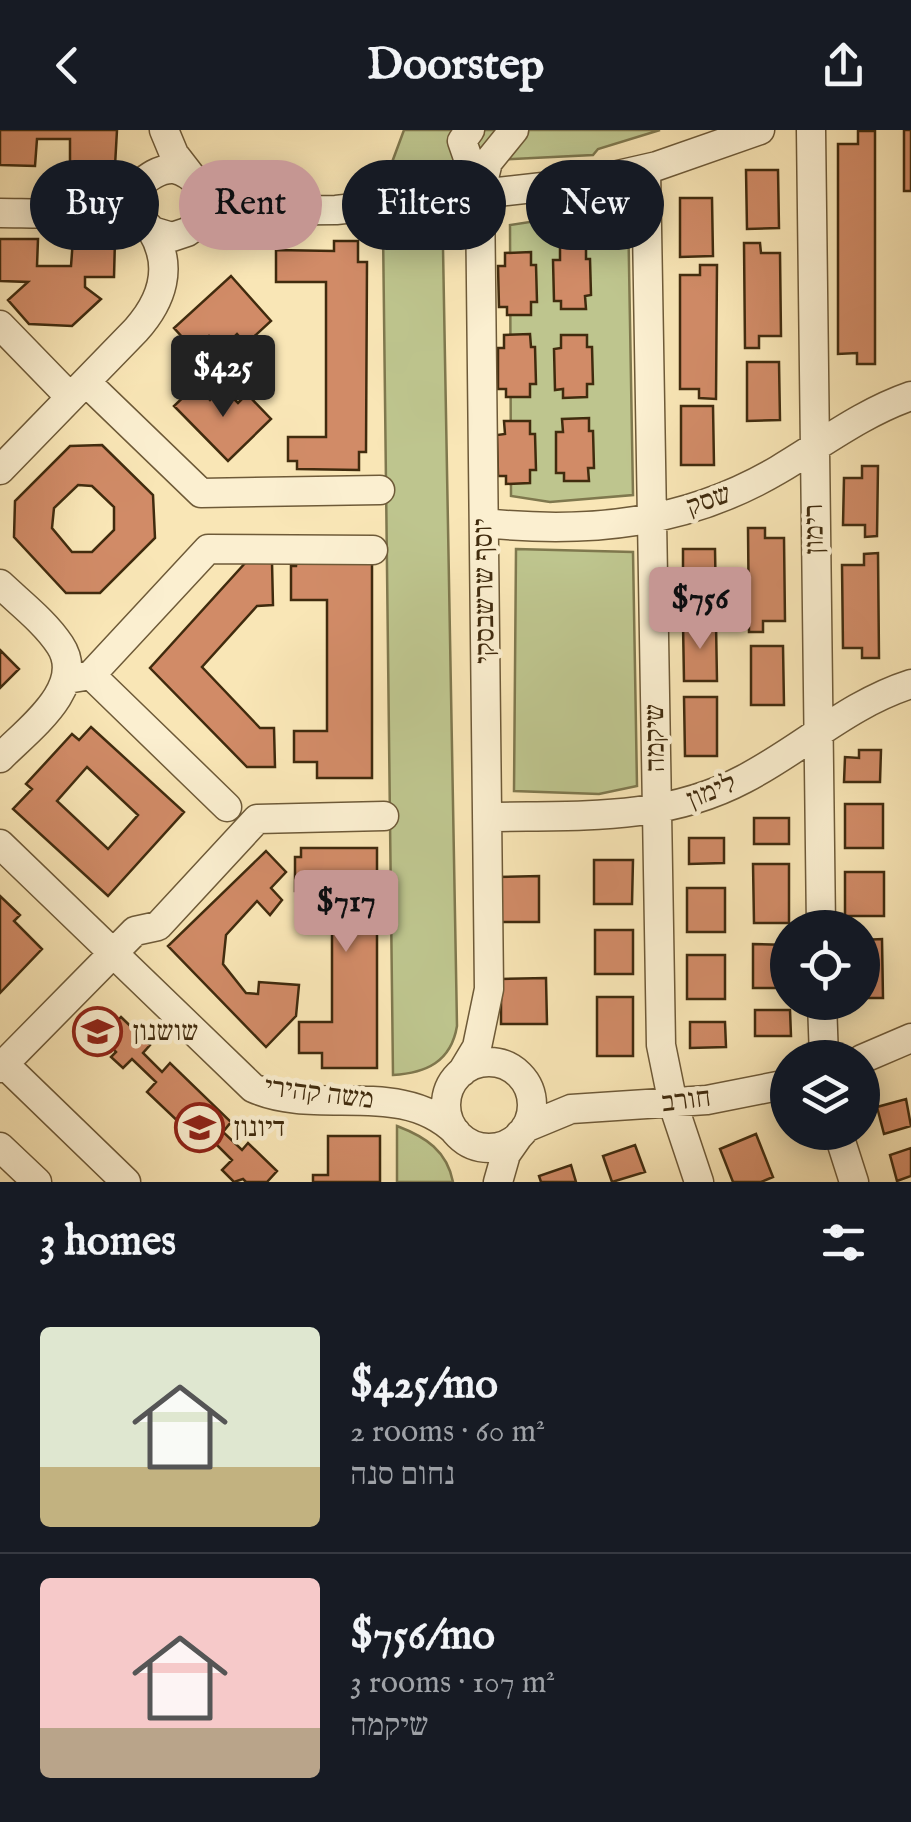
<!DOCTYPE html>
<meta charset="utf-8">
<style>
:root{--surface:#171b24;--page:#242831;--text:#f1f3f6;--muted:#9ea1a6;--line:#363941;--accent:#c59692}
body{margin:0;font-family:"IM FELL English","Frank Ruhl Libre",serif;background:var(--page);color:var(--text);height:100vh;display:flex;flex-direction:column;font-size:38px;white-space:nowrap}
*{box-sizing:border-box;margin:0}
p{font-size:32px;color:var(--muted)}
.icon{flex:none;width:55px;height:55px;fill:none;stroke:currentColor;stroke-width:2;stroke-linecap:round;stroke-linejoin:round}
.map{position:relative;height:1052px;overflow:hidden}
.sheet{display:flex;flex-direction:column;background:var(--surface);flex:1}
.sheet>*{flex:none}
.banner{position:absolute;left:30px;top:30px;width:852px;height:90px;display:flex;gap:20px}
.controls{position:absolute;left:770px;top:780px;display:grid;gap:20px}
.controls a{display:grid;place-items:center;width:110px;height:110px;border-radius:50%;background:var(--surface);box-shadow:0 5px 25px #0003;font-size:50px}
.price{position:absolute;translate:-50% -85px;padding:0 22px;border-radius:10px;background:var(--accent);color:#111;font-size:32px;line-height:65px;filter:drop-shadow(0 2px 5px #0008)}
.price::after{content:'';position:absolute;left:50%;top:60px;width:30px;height:22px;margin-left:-15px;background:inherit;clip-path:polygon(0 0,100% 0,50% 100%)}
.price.on{background:#222;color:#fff}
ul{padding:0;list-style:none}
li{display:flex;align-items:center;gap:30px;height:250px;padding:0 40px}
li+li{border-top:2px solid var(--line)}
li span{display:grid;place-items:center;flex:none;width:280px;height:200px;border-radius:10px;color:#555}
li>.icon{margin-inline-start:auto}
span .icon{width:120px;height:120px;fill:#fffc;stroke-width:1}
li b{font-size:42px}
h2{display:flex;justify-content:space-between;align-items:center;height:120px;padding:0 40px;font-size:42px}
.tag{padding:0 35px;border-radius:45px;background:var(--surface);box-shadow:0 5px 25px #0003;font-size:35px;line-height:90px}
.tag.on{background:var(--accent);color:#111}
header{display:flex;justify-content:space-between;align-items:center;height:130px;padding:0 40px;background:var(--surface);font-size:45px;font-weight:800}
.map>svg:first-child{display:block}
</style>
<header><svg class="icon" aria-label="back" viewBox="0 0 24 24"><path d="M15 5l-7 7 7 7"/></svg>Doorstep<svg class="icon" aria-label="share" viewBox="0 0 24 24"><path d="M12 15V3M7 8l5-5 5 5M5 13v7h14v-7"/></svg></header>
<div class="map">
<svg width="911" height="1052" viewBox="0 0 911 1052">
<rect width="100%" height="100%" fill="#f9e6b6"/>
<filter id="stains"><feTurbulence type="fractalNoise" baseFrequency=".002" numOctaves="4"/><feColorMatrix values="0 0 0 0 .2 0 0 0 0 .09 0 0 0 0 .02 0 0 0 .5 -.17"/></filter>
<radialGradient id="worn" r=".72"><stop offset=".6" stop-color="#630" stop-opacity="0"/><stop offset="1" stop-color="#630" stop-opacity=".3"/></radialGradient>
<!-- green -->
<path fill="#bec58e" stroke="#7f784e" stroke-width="2.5" d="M404,0H660L598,19L593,25L391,35Z
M628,77L633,365L550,372L511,366L510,95Z
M383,99L422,101L443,118L457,896C451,932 426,943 393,945Z
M516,419L633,422L637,656L599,664L514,661Z
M397,996C426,1007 447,1021 453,1052H397Z"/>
<!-- building -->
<path fill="#d18b67" stroke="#402b0e" stroke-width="2.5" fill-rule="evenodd" d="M0,0H117L115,36L70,35V9H37L35,36L0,35Z
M904,0H911V61H904Z
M858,1H875V234H857V223L838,224V14H858Z
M746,40H778L779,98L747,99Z
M680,68H712L713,126L680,127Z
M0,109H38L37,136H71L73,109H115L114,147H85V157L101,169L72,196L29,194L8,170L28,152L0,151Z
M334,111H358V132H367L366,322H359V340L297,339V331H288V307H326V152H276V120L334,121Z
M744,113H760L761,123H780L781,206H759V218H745Z
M586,116V129H590L591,165L585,166L586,179H561V171H554L553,130H560V117Z
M531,122V135H536L537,172H531V185H507V177H499L498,136H505V123Z
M700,135H717L716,269L699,268V259H680V145H700Z
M231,146L271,191L246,214L237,204L226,215L219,207L214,211L209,206L194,220L174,198Z
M530,204L531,217H535L536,254H530V267H506V259H498V218H504V205Z
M561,205H587V217H592L593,254H587V267L563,268V259L555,260L554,219L561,218Z
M747,232H779L780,290L747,291Z
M196,255L210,270L215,265L219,270L227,262L238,273L247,264L271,289L228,331L174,276Z
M681,276H713L714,335H681Z
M589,288V301H593L594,338H588L589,351H564V343H556V302H563L562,289Z
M504,291H530V304H535L536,340H530V353L506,354V346H498L497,305L505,304Z
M102,315L153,365L155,408L100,463H66L14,407L15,371L70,316ZM78,355L92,356L114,377V400L92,422H72L52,398L54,378Z
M862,336H878L877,406L865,407V395H843L844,348H862Z
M748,398H765V408H784L785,491H763V502H749Z
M683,419H715L716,477L683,478Z
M878,423L879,528H862V518H843L842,435H864V424Z
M297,427H372V648H317V632H294V601H327V470H291V436H296Z
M247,431L272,432L273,475L257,476L202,537L260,598H274L275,637H247L150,538Z
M683,493H716L717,551H684Z
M751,516H783L784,575H751Z
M0,520L19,539L0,558Z
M684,567H717V626H685Z
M91,597L184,682L108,766L13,679L32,659L26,654L72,604L79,610ZM87,637L138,685L108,719L57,671Z
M859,620H881L880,652H844L845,627L859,628Z
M845,674H883V718H845Z
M754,688H789V714H754Z
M689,708H724V733L689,734Z
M301,718H377V938H322V923H299V892H332V761H295V727H301Z
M266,721L286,742L271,758L282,770L270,785L257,771L226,805L223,834L246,863L258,864L259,852L299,855L296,886L266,917L168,816Z
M594,730H633L632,774H594Z
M753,734H789V793H754Z
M845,742H884V786H845Z
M539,746V792H494V747Z
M687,758H725V802H687Z
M0,766L20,785L14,791L42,819L0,863Z
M595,800H633V844H595Z
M882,809L883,868H862V810Z
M753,814L788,815V858H753Z
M687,825H725V869H687Z
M546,848L547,894H501V849Z
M597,867H633V926H597Z
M755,880H790L791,906H755Z
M121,887L150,915L143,923L162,942L170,933L231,992L223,1002L242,1020L248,1013L277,1041L267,1052H246L243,1049L234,1052L222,1040L232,1030L212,1010L205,1017L147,962L156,952L132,929L123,938L111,927L116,922L102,907Z
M690,892H725L726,917L690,918Z
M906,969L911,996L884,1004L877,977Z
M756,1004L773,1047L761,1052H733L720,1019Z
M328,1006H380V1052H313V1045H328Z
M635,1015L645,1042L612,1052L603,1026Z
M911,1018V1046L897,1051L890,1025Z
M571,1035L576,1052H541L539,1046Z"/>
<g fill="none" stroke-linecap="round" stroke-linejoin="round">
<defs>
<path id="minor" d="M164,0L174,24L191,46
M470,0L462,11L480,63
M811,0L821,798
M646,39L661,915L673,974L699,1052
M142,55L137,75L142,90L152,101L172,107L187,102L207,88L231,81L336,80L587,52L657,36L760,0
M0,83C35,83 74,87 108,75C131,67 150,37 174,39C190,41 199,56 212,64C223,71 235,75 248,78
M0,195L70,267
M86,252L201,363L380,360
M0,340L136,200C162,171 174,137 152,101
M484,393C589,404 686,394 778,340C822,314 862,283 911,266
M0,454C20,473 45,492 60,515C88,557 26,601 0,628
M91,545L227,677
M67,549L91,545L208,419L373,420
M487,687C576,685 663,692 744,649C802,619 848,574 911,554
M0,714L253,958C318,987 401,948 456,1002
M822,872L824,928
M862,929L911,908
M446 975a43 43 0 1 1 86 0a43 43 0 1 1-86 0Z
M4,934L126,1052
M0,938L135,801L158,796L257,689L384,686
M462,942L477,917L489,859L480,64L488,32L514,0
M525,998L571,979L707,970L788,954
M838,1002L854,1052
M0,1017L37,1052
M498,1052L506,1024L520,1004"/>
</defs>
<!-- minor casing -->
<use href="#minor" stroke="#6e5a38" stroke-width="31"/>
<!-- minor -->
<use href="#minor" stroke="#fbefd0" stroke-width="28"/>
</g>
<!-- icons -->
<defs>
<symbol id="school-ring" viewBox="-11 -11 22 22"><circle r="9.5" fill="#fbefd0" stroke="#8f2418" stroke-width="1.5"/><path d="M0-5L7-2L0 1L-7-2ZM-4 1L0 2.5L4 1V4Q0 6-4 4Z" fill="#8f2418"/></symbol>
</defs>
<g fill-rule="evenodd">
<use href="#school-ring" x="70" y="874" width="55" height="55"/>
<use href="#school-ring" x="172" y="970" width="55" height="55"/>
</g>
<g text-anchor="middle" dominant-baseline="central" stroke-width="9" stroke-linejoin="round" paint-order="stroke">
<!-- street labels -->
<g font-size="28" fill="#402b0e" stroke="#fbefd0">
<text transform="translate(709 371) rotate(-20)">שסק</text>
<text transform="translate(815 399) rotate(-91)">רימון</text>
<text transform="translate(485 461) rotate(-91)">יוסף שרשבסקי</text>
<text transform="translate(656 608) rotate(-91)">שיקמה</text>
<text transform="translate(712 662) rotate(-22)">לימון</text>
<text transform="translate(319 964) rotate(7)">משה קהירי</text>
<text transform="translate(686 971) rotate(-7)">חורב</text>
</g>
<!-- poi labels -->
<g font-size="28" fill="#402b0e" stroke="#fbefd0" text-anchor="start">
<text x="133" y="902">שושנון</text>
<text x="234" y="998">דיונון</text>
</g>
</g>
<rect width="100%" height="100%" filter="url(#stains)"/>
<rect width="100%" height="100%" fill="url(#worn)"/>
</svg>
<div class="controls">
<a><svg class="icon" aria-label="locate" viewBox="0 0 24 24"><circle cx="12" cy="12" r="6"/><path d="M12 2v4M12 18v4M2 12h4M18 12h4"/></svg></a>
<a><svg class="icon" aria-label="layers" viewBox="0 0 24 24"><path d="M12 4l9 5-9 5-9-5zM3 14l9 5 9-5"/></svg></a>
</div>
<b class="price on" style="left:223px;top:290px">$425</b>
<b class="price" style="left:700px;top:522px">$756</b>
<b class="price" style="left:346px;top:825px">$717</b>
<div class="banner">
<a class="tag">Buy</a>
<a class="tag on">Rent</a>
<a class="tag">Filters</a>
<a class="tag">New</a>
</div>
</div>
<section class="sheet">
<h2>3 homes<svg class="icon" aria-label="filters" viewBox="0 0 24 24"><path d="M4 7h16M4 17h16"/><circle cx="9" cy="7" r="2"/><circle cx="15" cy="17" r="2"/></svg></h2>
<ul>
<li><span style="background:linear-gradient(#dfe7d0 70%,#c2b280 0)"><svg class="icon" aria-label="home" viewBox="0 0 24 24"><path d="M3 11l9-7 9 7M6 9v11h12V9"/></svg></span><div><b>$425/mo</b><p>2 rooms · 60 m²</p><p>נחום סנה</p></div></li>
<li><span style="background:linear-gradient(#f6c9c9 75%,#b9a48a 0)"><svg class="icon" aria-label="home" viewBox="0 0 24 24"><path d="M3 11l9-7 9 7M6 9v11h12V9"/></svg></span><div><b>$756/mo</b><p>3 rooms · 107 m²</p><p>שיקמה</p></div></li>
</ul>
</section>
